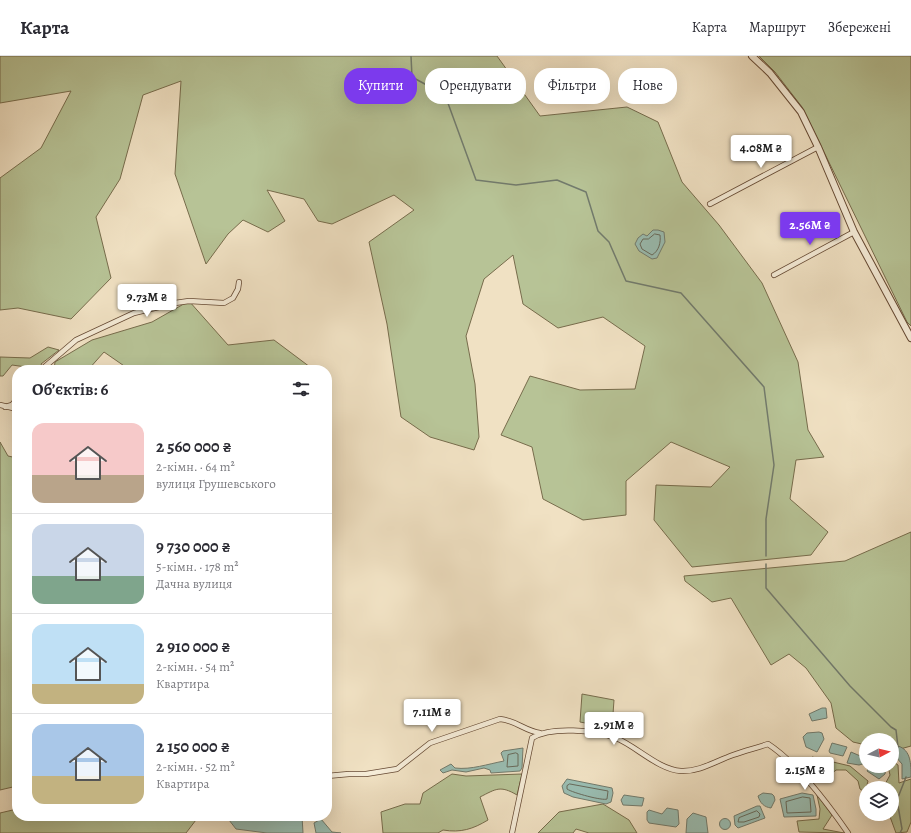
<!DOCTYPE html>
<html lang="uk">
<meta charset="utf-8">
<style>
:root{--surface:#fff;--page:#f7f7f7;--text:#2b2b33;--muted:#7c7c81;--line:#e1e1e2;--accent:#7c3aed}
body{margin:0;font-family:Alegreya,serif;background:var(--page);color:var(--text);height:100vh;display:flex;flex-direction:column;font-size:15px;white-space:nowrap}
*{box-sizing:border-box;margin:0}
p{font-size:13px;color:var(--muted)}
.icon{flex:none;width:22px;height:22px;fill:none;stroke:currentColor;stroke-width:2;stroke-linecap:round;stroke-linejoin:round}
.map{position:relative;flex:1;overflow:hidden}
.sheet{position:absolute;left:12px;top:309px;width:320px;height:456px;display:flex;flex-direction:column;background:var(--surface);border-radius:16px;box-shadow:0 4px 16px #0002}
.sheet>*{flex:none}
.banner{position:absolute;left:344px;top:12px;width:380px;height:36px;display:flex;gap:8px}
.needle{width:26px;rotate:83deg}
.buttons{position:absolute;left:859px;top:677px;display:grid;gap:8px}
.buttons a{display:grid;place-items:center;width:40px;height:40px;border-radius:50%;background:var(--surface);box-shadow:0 4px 16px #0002;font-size:20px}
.price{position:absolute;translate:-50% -34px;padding:0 9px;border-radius:4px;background:#fff;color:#222;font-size:13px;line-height:26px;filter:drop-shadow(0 1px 2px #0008)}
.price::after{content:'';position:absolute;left:50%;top:24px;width:12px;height:9px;margin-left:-6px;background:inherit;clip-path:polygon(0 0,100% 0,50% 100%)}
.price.current{background:var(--accent);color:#fff}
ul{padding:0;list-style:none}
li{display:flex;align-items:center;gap:12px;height:100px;padding:0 20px}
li+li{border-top:1px solid var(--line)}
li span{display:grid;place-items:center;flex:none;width:112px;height:80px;border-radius:12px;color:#555}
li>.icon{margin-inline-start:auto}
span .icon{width:48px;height:48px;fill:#fffc;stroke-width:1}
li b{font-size:17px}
h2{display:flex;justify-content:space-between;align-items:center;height:48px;padding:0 20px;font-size:17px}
.chip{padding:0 14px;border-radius:16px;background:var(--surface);box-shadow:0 4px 16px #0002;font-size:14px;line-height:36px}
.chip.current{background:var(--accent);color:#fff}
header{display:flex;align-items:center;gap:24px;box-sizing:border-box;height:56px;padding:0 20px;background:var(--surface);border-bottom:1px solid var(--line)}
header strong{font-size:19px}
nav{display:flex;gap:22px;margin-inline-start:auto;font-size:14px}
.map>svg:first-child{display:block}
</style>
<header>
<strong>Карта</strong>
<nav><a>Карта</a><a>Маршрут</a><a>Збережені</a></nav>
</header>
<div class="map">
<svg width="911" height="777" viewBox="0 0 911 777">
<rect width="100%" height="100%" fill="#f0e1c3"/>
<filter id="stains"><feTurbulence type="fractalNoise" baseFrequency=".005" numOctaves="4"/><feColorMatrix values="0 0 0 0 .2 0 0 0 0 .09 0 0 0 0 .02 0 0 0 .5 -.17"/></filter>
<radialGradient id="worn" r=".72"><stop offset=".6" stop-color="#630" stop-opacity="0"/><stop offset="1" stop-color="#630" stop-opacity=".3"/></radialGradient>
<!-- green -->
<path fill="#b7c396" stroke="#776c4c" d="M0,0H497L540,60L627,51L658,66L682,126L719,169L762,227L798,306L808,374L824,401L796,404L790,443L828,476L811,499L692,511L654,464L656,429L711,431L730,411L671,386L626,425V459L583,464L543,443L532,391L501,379L530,320L580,334L635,333L645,290L603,261L558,272L523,248L513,199L484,223L466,280L475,328L479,381L474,394L430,381L401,361L387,268L369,186L414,154L394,139L332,168L318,165L304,143L267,134L285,165L268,176L243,164L228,178L206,208L175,118L181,25L143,39L120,123L96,161L111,222L71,263L18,252L0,254V122L41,92L71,35L0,47Z
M759,0H911V270L907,266L802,51L775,16Z
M189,245L228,289L274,284L314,314H130L104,296L88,314H54L55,306L92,284L152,266Z
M48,291L59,294L41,308L44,314H27L26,311L12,309L3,320H0V301L30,302Z
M0,386L8,400L17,402V730L0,734Z
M911,476V690L893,695L892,684H866V689L853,686L836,672L831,647L806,612L789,598L771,609L731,542L712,546L685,525L684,520L845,505Z
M582,638L614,644L612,672L580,666Z
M812,701L850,710L868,725L865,736L860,733L858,725L846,714H836C827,723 818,713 811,706Z
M892,705L898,709L899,727L911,723V766L907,776L896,777L889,758H892V732H883L890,719L888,710H892Z
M452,718L466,720L522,718L517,739C500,729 496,733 480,741L488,764C473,773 461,777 443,774L438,777H383L381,756L405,748H420L423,737Z
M817,739L832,759L823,773L844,777L799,776L797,765L819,763L820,753Z
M603,748L629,764L637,777H589L576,773L573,777H538L559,756Z
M17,753V760H199L186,777H0V757Z"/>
<!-- water -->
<path fill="#9abeb3" stroke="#727b6d" d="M653,174H658L664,176L665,186L657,202L652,203L639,195L635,188L638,182L643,178L647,180Z
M822,652H826L827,662L812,665L809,658Z
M819,676L822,677L824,683L817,696L806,691L803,681L807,677Z
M832,687L847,691L843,700L830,697L829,695Z
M898,690C911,694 911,708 911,721L902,723V708L895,700Z
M523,692L522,712L520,715L491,717L490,714L484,712L466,716L452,714L443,717L440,714L451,708L455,712C471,714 488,708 504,705L501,697L503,695Z
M851,696L865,702L863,708L859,709L847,707Z
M870,710H886L885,718L879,723L867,715Z
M567,723L612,732L613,737L611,746L606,748L573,741L564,737L562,730Z
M763,737L772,738L774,740L775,744L771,752C764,751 760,747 758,740Z
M802,737L813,739L816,753V760L784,761L780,743Z
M624,739L644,742L642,750L623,749L621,744Z
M757,750H760L765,762L738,772L735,769L734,760Z
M667,752L678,754L679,768L676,771L649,767L647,764V756L649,754L662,758Z
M693,757L706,761L708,777H686L687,763Z
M230,760H302L303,777H267L236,773L229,764Z
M719.5 768a5.5 5.5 0 1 1 11 0a5.5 5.5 0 1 1-11 0Z
M321,763L332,776L341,777H316L314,767Z"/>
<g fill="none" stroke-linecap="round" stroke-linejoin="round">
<!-- shore -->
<path stroke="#686a5b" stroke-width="1" d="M655,178L660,179C661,186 659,195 652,199L642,193L640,188L643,183H648Z
M516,697L518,698V710L507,711L508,699Z
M570,728L608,735L607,743C603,745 573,737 567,733V730Z
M803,741L810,742L811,756L787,757L786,746Z
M757,755L760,758L759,761L744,766H738L739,762Z"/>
<!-- stream -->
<path stroke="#727b6d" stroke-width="1.5" d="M411,0L412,21L445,39L476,124L516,129L557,124L586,136L598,175L609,186L626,225L681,237L764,331L774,409L766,463V500
M766,508V532L850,630L891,671L896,674L898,691
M900,777L902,773L897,744L906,721"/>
<defs>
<path id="minor" d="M710,148L818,91
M774,219L854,176
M41,314L76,284L134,257L175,247L189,245L224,247L233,242L238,233L239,226
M0,349L17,353
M5,351L12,349L17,343
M327,720L349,718H366L397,713L430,687L500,663C515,664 525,675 540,677
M512,777L532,682C551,670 595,674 616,682C636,690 659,714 681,715C699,716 716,705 733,699C744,695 756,692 768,688C797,707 828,748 848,777"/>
<path id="tertiary" d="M752,0L770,17L801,56L818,91L854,176L911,282"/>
</defs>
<!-- minor casing -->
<use href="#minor" stroke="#654933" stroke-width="6"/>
<!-- tertiary casing -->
<use href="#tertiary" stroke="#654933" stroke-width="8"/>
<!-- minor -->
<use href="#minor" stroke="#f5ecd8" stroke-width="4.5"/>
<!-- tertiary -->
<use href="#tertiary" stroke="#f5ecd8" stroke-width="6"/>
</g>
<rect width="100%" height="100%" filter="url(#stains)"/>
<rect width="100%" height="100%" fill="url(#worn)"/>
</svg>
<div class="buttons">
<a><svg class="needle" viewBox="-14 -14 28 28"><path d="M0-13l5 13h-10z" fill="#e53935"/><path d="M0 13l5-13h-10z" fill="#7c7c81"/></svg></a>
<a><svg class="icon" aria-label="layers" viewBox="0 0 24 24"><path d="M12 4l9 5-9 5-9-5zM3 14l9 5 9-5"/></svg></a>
</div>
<b class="price" style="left:761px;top:113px">4.08M ₴</b>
<b class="price current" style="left:810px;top:190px">2.56M ₴</b>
<b class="price" style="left:147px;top:262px">9.73M ₴</b>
<b class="price" style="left:432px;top:677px">7.11M ₴</b>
<b class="price" style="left:614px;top:690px">2.91M ₴</b>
<b class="price" style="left:805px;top:735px">2.15M ₴</b>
<div class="banner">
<a class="chip current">Купити</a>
<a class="chip">Орендувати</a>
<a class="chip">Фільтри</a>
<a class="chip">Нове</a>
</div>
<section class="sheet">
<h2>Об’єктів: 6<svg class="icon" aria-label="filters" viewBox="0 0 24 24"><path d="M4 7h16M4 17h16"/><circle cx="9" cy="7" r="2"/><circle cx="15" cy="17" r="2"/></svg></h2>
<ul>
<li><span style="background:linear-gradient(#f6c9c9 65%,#b9a48a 0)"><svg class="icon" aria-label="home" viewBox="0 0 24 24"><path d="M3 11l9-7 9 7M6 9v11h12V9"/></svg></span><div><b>2 560 000 ₴</b><p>2-кімн. · 64 m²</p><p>вулиця Грушевського</p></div></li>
<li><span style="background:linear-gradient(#c9d6e8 65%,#7fa58c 0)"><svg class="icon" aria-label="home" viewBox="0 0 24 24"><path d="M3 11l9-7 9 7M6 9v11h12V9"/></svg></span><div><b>9 730 000 ₴</b><p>5-кімн. · 178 m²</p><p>Дачна вулиця</p></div></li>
<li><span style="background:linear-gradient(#bfe0f5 75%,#c2b280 0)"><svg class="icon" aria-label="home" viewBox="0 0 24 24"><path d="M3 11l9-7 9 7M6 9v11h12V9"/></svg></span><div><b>2 910 000 ₴</b><p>2-кімн. · 54 m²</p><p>Квартира</p></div></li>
<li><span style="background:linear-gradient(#a9c7e8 65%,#c2b280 0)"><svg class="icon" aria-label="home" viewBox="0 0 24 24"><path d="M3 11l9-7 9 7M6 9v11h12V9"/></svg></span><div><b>2 150 000 ₴</b><p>2-кімн. · 52 m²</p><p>Квартира</p></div></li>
</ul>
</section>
</div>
